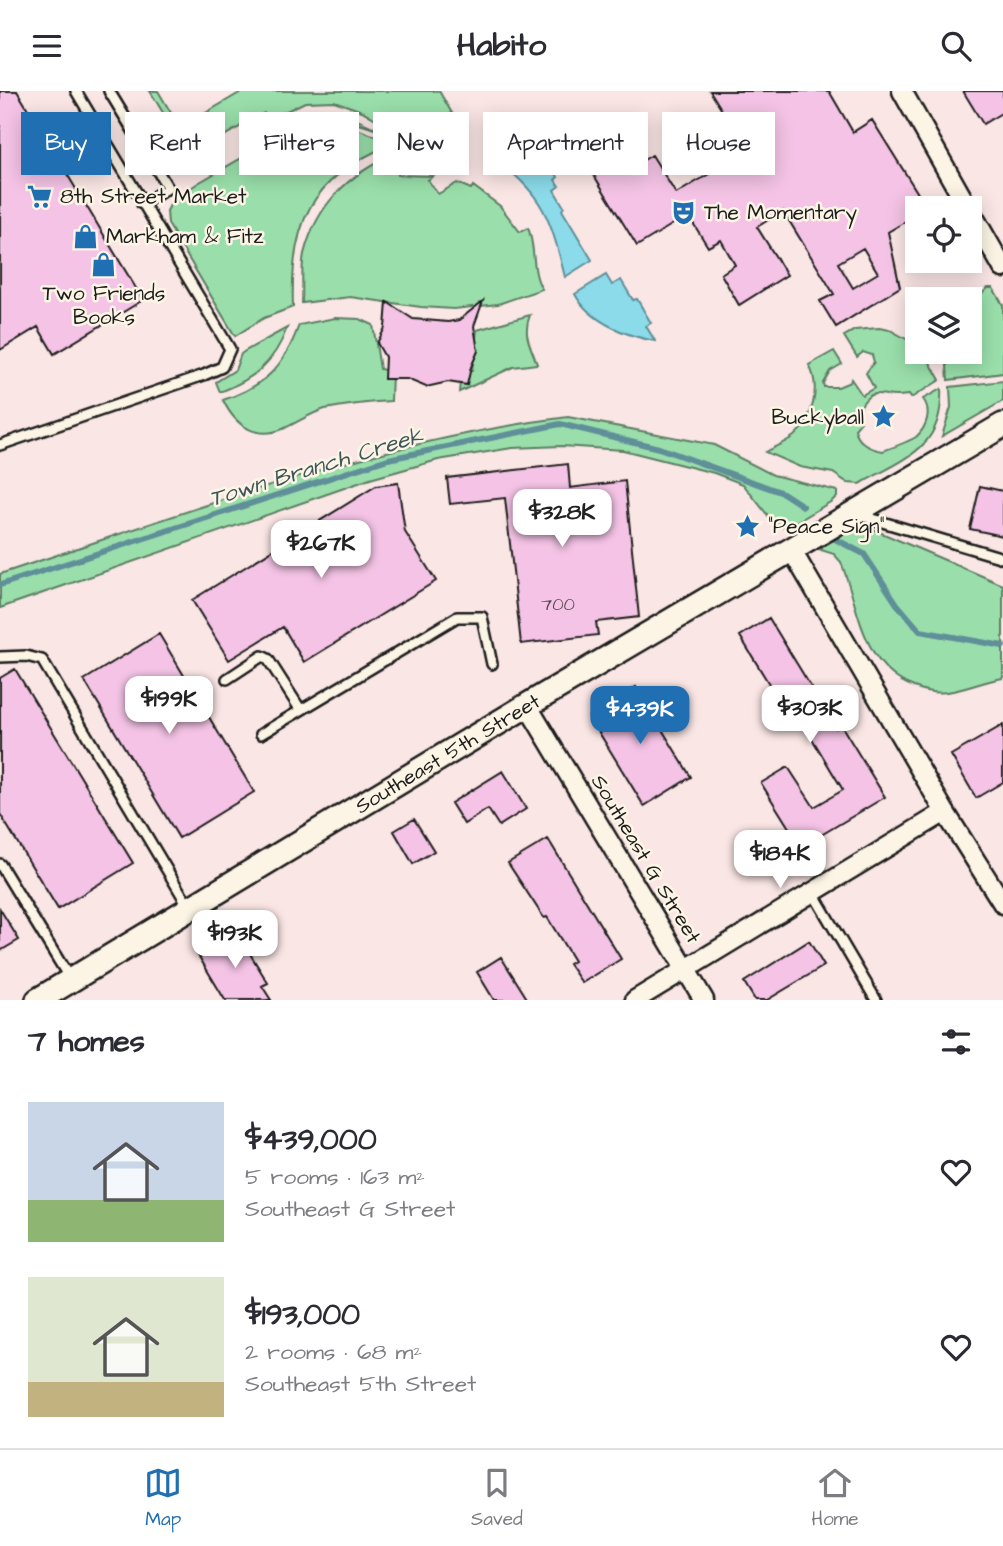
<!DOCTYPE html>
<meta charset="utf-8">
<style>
:root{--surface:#fff;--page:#f7f7f7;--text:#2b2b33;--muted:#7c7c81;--line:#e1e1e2;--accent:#1f6fb2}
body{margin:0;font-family:"Architects Daughter",sans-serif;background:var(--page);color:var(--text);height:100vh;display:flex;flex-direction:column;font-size:26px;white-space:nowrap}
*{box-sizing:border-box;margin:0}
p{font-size:23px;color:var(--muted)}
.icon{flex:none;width:38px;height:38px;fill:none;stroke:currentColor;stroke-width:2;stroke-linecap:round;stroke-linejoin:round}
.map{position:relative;height:909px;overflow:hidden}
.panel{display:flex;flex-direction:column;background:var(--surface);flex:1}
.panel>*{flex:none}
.banner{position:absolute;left:21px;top:21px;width:962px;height:63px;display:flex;gap:14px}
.fabs{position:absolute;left:905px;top:105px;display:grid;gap:14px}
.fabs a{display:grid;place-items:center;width:77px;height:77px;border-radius:0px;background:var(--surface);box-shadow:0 4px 18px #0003;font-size:35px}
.price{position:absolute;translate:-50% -60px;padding:0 16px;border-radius:14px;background:#fff;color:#222;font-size:23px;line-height:46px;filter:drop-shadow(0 2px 4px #0008)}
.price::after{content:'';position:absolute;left:50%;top:42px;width:21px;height:16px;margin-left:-10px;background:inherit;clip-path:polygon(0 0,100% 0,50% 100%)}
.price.on{background:var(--accent);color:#fff}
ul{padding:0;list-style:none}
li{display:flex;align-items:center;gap:21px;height:175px;padding:0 28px}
li span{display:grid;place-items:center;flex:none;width:196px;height:140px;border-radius:0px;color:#555}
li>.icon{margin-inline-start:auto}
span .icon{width:84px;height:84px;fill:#fffc;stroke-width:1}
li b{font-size:30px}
h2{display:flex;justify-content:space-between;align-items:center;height:84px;padding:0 28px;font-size:30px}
.tag{padding:0 24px;border-radius:0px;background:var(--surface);box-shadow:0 4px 18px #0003;font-size:24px;line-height:63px}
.tag.on{background:var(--accent);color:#fff}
header{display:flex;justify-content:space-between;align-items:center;height:91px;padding:0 28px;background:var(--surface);font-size:32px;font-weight:700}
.tab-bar{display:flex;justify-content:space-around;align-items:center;height:98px;border-top:2px solid var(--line);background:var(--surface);font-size:19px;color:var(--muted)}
.tab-bar a{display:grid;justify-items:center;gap:4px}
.tab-bar .on{color:var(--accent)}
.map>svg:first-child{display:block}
</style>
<header><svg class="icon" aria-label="menu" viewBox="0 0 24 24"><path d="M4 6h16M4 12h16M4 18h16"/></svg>Habito<svg class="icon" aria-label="search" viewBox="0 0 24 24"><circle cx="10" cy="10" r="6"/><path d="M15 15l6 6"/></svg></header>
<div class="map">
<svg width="1003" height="909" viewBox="0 0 1003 909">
<rect width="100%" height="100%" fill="#fae6e5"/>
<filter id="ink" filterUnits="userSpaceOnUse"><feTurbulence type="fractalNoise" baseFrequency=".0143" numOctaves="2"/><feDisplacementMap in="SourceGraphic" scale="14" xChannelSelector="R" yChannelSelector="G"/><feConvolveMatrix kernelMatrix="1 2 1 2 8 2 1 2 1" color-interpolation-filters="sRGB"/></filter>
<g filter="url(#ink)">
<!-- green -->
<path fill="#9adfab" stroke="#5b7e64" stroke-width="2" d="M150,0H158L180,37L243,0H439L456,29C456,40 449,44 440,50L414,48L405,45L362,20L334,10L305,11L268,29L264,22L189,65Z
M314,21C338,21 357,27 378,39C346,29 326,19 296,43L301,47C319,28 348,33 370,43C378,46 385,48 388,55C309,87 290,135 293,216L264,227L235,245L168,133L167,120L172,110L198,92L278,46L273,38L285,31Z
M397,62L398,84L433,85L428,89L438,103L457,92L471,98L473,95L500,115L520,141L528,137C536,156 531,181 542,198L498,213L454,218L421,216L350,206L302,212C303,196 301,178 304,163C317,112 350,82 397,62Z
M988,197H993L1003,214V282L948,289L946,261H970V213Z
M530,224C522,244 531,255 537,273L513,276L459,301L461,282L472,280L477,239Z
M335,227L360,228L373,234L380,278L392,281L391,310C369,311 347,314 325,318C311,322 298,331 285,337C257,350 235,335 223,309C265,295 284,276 299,234Z
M287,237C274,272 254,288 220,301L216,291L235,279L241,263L245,260Z
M879,237L890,239L917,254V261H924L940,289L911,307L909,304C905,304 901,305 896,305C877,304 871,296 859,318L861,331L855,338C857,352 871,358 883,360C891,357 910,350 916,346C927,336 932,320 923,308L941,298C944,358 903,368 860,393L848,392L833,382L800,376L765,361C774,356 785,352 794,345C813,329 821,296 809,274L834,260L842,273L830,280L823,292L824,296H838L850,291L851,288L862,304L874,297L866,282L874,271L872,264L863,261L857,266L844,245L855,239Z
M1003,290V310L942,345L951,316L950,296Z
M568,326L714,354L773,384L837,400V405L832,410L790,435L781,436L773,431L743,393L714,382L623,359L561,355L512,357L438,369L370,388L0,517V483C186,422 373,350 568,326Z
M857,435L870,437L1003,494V587C983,590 965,599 946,601C935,603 924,600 914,596C862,577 859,516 841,471L834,463L821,459L825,453Z"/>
<!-- water -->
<path fill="#8cdbea" stroke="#5f8f98" stroke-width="2" d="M540,40L554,63L548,67L558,86L555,89L559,95L554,99L564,116L562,119L592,169L565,186C551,130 544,102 494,68Z
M606,184L612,194L621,189L633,209L637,208L651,232L646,235L655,250C626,245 589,230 575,203Z"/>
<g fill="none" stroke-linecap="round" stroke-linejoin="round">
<!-- stream -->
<path stroke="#5f8f98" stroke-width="6" d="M835,448L864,463L897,513L920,540L1003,555
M0,494L388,368L560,333L659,357L783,402L803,415"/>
</g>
<!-- building -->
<path fill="#f4c3e5" stroke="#1c1c1c" stroke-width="2" fill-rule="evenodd" d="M0,0H17L143,209L54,263L38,236L0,259Z
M710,0H829L853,41L872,29L927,117H917V124L888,141L900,196L836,236L820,210L834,203L783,120L757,136L787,184L739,214L721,183L735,174L721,149L708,156L688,124L637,155L592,81L618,66L627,79L652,64L676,103L747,60ZM863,157L878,182L853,197L838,172Z
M963,0H1003V21L983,33Z
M483,210L474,235L478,260L471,276L467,294L448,291L426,296L407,288H384L385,266L377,252L385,237L387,211L413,228L448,231L459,229Z
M568,373L570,397L625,390L639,526L596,531L598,544L521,553L505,407L450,413L447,387Z
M398,392L405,441L436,490L304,571L283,536L229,569L192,509L376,395Z
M980,395L1003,400V445L970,438Z
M769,527L836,637L841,634L885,706L801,756L761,692L788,676L814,716L843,699L802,631L795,636L740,545Z
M159,543L254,701L179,747L84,589Z
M15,578L133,772L58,818L0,723V587Z
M636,596L691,686L644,715L589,625Z
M1003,634V691L976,707L951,664Z
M503,680L526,718L499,735L488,718L464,733L451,712Z
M414,728L434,760L413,773L394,740Z
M548,748L621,868L582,892L569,873L574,870L547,826L544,827L508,772Z
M0,818L19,849L0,860Z
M236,840L268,892L262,895L271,909H225L198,864Z
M809,850L824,875L767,909H755L744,891Z
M501,866L528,909H494L477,881Z"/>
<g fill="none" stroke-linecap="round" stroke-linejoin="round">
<defs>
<path id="service" d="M109,0L168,97L142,113
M0,354L204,284L222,276L230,258L76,0
M859,424L1003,467
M0,566L26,565L42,569L189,816
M227,588L262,565L268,568L300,618
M261,643L457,526H482L492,573
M0,773L70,888
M813,802L876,909"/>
<path id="minor" d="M902,0L968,117
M970,119L1003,177
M792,460L945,721L1003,813
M527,614L704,909
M635,909L945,721"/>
<g id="tertiary">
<path id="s1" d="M38,909L521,618L1003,334"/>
</g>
</defs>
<!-- service casing -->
<use href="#service" stroke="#1c1c1c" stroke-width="14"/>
<!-- minor casing -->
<use href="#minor" stroke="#1c1c1c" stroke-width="23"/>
<!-- tertiary casing -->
<use href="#tertiary" stroke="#1c1c1c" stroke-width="28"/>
<!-- service -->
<use href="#service" stroke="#fcf5e5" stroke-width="9"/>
<!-- minor -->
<use href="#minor" stroke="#fcf5e5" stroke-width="18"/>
<!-- tertiary -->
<use href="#tertiary" stroke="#fcf5e5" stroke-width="23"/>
</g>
</g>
<!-- icons -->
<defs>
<symbol id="supermarket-bare" viewBox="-9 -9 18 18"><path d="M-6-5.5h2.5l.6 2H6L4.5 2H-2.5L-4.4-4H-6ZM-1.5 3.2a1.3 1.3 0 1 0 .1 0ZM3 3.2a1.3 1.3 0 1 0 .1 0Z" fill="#1f6fb2" stroke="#fcf5e5" stroke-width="2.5" paint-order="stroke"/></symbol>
<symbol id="theatre-bare" viewBox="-9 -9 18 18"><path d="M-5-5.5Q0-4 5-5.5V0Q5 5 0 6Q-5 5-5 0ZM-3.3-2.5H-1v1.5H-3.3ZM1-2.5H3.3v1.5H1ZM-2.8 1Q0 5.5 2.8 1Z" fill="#1f6fb2" stroke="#fcf5e5" stroke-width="2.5" paint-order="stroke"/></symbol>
<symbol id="shop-bare" viewBox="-9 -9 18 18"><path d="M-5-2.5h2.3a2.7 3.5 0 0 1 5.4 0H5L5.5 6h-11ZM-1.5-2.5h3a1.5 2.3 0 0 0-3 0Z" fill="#1f6fb2" stroke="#fcf5e5" stroke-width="2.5" paint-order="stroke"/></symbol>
<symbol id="sight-bare" viewBox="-9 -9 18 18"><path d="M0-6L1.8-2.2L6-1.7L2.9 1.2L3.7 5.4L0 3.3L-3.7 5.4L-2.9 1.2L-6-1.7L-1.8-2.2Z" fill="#1f6fb2" stroke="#fcf5e5" stroke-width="2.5" paint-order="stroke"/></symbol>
</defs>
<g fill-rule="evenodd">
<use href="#supermarket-bare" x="22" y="88" width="35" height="35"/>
<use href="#theatre-bare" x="666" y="104" width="35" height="35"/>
<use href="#shop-bare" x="68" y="128" width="35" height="35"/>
<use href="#shop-bare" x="86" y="156" width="35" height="35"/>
<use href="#sight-bare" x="866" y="308" width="35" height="35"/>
<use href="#sight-bare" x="730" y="418" width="35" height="35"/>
</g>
<g text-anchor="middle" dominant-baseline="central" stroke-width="5" stroke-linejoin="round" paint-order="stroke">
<!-- number labels -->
<g font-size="18" fill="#52464e">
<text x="558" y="513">700</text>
</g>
<!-- poi labels -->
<g font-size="21" fill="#1c1c1c" stroke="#fcf5e5" text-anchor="start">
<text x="60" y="105">8th Street Market</text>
<text x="704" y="121">The Momentary</text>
<text x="106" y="145">Markham &amp; Fitz</text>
<text x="104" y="202" text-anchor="middle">Two Friends<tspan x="104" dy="24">Books</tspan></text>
<text x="864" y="326" text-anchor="end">Buckyball</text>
<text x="768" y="435">"Peace Sign"</text>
</g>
<!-- street labels -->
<g font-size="21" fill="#1c1c1c" stroke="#fcf5e5">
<text stroke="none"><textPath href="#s1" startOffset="478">Southeast 5th Street</textPath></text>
<text transform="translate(646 768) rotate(59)">Southeast G Street</text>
</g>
<!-- water labels -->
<g font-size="23" font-style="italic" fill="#3e555a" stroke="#fcf5e5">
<text transform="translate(316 376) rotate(-17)">Town Branch Creek</text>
</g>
</g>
</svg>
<div class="fabs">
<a><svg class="icon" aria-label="locate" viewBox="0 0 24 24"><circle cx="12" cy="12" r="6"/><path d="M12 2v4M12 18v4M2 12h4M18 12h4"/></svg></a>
<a><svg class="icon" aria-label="layers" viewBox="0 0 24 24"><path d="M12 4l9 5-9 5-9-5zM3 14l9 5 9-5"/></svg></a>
</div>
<b class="price" style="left:562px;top:458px">$328K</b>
<b class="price" style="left:321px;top:489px">$267K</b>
<b class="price" style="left:169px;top:645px">$199K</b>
<b class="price" style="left:810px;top:654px">$303K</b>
<b class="price on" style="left:640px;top:655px">$439K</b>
<b class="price" style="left:780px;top:799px">$184K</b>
<b class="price" style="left:235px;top:879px">$193K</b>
<div class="banner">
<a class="tag on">Buy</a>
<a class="tag">Rent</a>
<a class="tag">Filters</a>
<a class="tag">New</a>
<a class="tag">Apartment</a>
<a class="tag">House</a>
</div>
</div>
<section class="panel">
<h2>7 homes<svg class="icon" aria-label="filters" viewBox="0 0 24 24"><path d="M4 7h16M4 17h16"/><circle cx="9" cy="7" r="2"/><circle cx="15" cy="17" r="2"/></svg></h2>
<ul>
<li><span style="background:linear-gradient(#c9d6e8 70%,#8fb573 0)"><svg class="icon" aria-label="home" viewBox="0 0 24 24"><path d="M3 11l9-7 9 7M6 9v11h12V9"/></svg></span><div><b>$439,000</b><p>5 rooms · 163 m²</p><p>Southeast G Street</p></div><svg class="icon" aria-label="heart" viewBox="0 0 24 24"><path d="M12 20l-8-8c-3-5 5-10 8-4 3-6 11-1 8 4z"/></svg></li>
<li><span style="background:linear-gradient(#dfe7d0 75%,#c2b280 0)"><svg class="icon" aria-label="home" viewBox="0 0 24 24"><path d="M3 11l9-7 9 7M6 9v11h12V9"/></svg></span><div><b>$193,000</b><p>2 rooms · 68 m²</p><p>Southeast 5th Street</p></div><svg class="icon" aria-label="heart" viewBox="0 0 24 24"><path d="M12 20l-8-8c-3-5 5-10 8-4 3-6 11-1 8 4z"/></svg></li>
</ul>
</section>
<nav class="tab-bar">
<a class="on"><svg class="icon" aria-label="map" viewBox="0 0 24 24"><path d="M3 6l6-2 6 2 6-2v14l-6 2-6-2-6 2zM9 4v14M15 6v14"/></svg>Map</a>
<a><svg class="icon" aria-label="saved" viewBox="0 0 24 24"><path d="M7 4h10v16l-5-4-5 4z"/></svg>Saved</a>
<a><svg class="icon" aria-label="home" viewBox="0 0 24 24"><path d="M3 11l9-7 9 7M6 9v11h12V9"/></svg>Home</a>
</nav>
